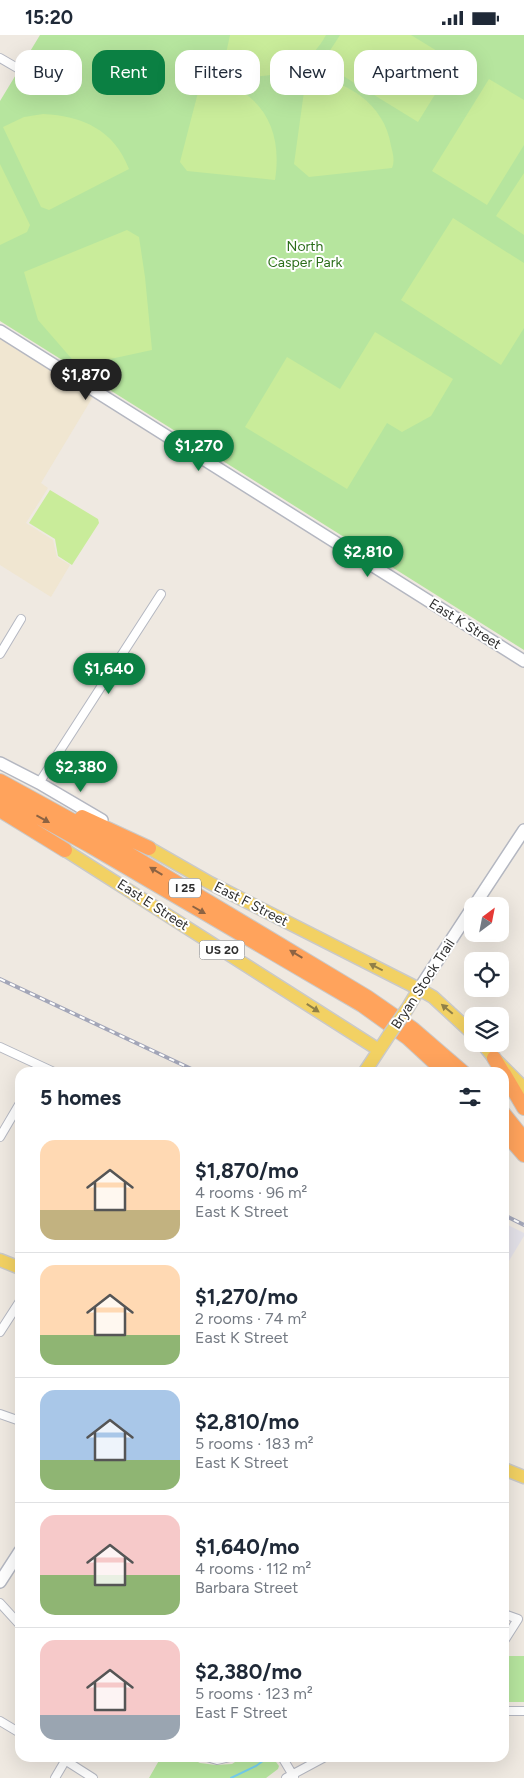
<!DOCTYPE html>
<meta charset="utf-8">
<style>
:root{--surface:#fff;--page:#f2f2f3;--text:#1f2937;--muted:#747a83;--line:#e0e1e3;--accent:#0b8043}
body{margin:0;font-family:Figtree,sans-serif;background:var(--page);color:var(--text);height:100vh;display:flex;flex-direction:column;font-size:19px;white-space:nowrap}
*{box-sizing:border-box;margin:0}
p{font-size:16px;color:var(--muted)}
.icon{flex:none;width:28px;height:28px;fill:none;stroke:currentColor;stroke-width:2;stroke-linecap:round;stroke-linejoin:round}
.map{position:relative;flex:1;overflow:hidden}
.details{position:absolute;left:15px;top:1032px;width:494px;height:695px;display:flex;flex-direction:column;background:var(--surface);border-radius:15px;box-shadow:0 5px 20px #0002}
.details>*{flex:none}
.guide{position:absolute;left:15px;top:15px;width:495px;height:45px;display:flex;gap:10px}
.needle{width:32px;rotate:32deg}
.fabs{position:absolute;left:464px;top:862px;display:grid;gap:10px}
.fabs a{display:grid;place-items:center;width:45px;height:45px;border-radius:10px;background:var(--surface);box-shadow:0 5px 20px #0002;font-size:25px}
.price{position:absolute;translate:-50% -42px;padding:0 11px;border-radius:18px;background:var(--accent);color:#fff;font-size:16px;line-height:32px;filter:drop-shadow(0 1px 2px #0008)}
.price::after{content:'';position:absolute;left:50%;top:30px;width:15px;height:11px;margin-left:-8px;background:inherit;clip-path:polygon(0 0,100% 0,50% 100%)}
.price.active{background:#222;color:#fff}
ul{padding:0;list-style:none}
li{display:flex;align-items:center;gap:15px;height:125px;padding:0 25px}
li+li{border-top:1px solid var(--line)}
li span{display:grid;place-items:center;flex:none;width:140px;height:100px;border-radius:15px;color:#555}
li>.icon{margin-inline-start:auto}
span .icon{width:60px;height:60px;fill:#fffc;stroke-width:1}
li b{font-size:21px}
h2{display:flex;justify-content:space-between;align-items:center;height:60px;padding:0 25px;font-size:21px}
.chip{padding:0 18px;border-radius:15px;background:var(--surface);box-shadow:0 5px 20px #0002;font-size:18px;line-height:45px}
.chip.active{background:var(--accent);color:#fff}
.status{display:flex;justify-content:space-between;align-items:center;height:35px;padding:0 25px;background:var(--surface);direction:ltr}
.status svg{height:14px;fill:currentColor}
.map>svg:first-child{display:block}
</style>
<div class="status"><b>15:20</b><svg viewBox="0 0 49 12"><path d="M0 12V9h3v3zM5 12V6h3v6zM10 12V3h3v9zM15 12V0h3v12zM26 1h20v11H26zM47 4h2v5h-2z"/></svg></div>
<div class="map">
<svg width="524" height="1743" viewBox="0 0 524 1743">
<rect width="100%" height="100%" fill="#efe9e1"/>
<!-- industrial -->
<path fill="#e3e1e8" d="M504,1188L524,1198V1201L504,1234Z"/>
<!-- education -->
<path fill="#f0e6d1" d="M0,302L94,360L41,448L48,453L26,488L53,505L57,522L70,530L51,562L0,530Z"/>
<!-- green -->
<path fill="#b6e59e" d="M40,0H524V615L0,286V66Z
M504,1621H524V1667H504Z
M161,1722L190,1723L200,1728L216,1730L232,1729L241,1723H273L279,1731L278,1734L266,1743H149Z"/>
<!-- pitch -->
<path fill="#c9ec9a" d="M230,0H326C305,39 263,48 222,37Z
M340,0H411L455,27L418,87L322,28Z
M203,38C256,54 284,87 275,145L187,136L180,127Z
M306,42C345,43 385,69 391,111C393,118 395,126 392,133L309,142L294,129Z
M489,44L524,65V110L487,170L432,136Z
M43,79C83,81 114,95 129,134L49,175L41,172L3,92L24,82Z
M0,129L30,190L27,197L0,210Z
M524,138V200L496,181Z
M453,183L524,228V293L501,330L401,265Z
M127,195L139,202L145,242L152,315L78,331L38,285L24,237Z
M375,297L453,344L431,381L402,397L387,388L347,454L245,392L287,322L340,354Z
M50,455L98,484L99,488L72,530L58,521L55,504L29,488Z"/>
<g fill="none" stroke-linecap="round" stroke-linejoin="round">
<!-- stream -->
<path stroke="#75cff0" stroke-width="2" d="M231,1743L256,1731L267,1723"/>
<defs>
<path id="street" d="M0,23L19,34
M0,619L21,584
M39,748L161,559
M0,1012L56,1038
M0,1102L20,1068
M0,1297L20,1266
M0,1379L20,1386
M0,1568L20,1590
M504,1579L518,1584L504,1606
M504,1676H524
M0,1686L20,1698
M60,1722L93,1743
M207,1722L217,1725L230,1722
M282,1722L294,1742
M55,1743L65,1726
M286,1743L325,1722"/>
<path id="secondary" d="M0,296L524,626
M0,728L39,748L102,785
M474,871L524,795
M419,954L472,873
M0,1547L20,1516"/>
<path id="primary" d="M149,813L210,848L419,954L433,962L472,998
M65,815L379,1015
M407,974L419,954
M483,1009L494,1023L524,1053
M364,1038L389,1000
M0,1225L20,1233
M504,1434L524,1442"/>
<path id="highway" d="M0,746L84,792L367,962L413,994L464,1038
M0,761L87,809L362,970L408,1003L446,1038
M0,775L65,815
M82,782L149,813
M494,1023L503,1038
M504,1039L524,1073
M504,1079L524,1104
M504,1097L524,1120"/>
</defs>
<!-- street casing -->
<use href="#street" stroke="#b4b7c1" stroke-width="10"/>
<!-- secondary casing -->
<use href="#secondary" stroke="#b4b7c1" stroke-width="14"/>
<!-- primary casing -->
<use href="#primary" stroke="#c9c9c9" stroke-width="15"/>
<!-- highway casing -->
<use href="#highway" stroke="#c9c9c9" stroke-width="16"/>
<!-- street -->
<use href="#street" stroke="#fff" stroke-width="8"/>
<!-- secondary -->
<use href="#secondary" stroke="#fff" stroke-width="11"/>
<!-- primary -->
<use href="#primary" stroke="#f2d163" stroke-width="12"/>
<!-- highway -->
<use href="#highway" stroke="#ffa35c" stroke-width="14"/>
<defs>
<path id="rail" d="M0,944L200,1038
M504,1180L524,1190"/>
</defs>
<!-- rail casing -->
<use href="#rail" stroke="#a3a6b8" stroke-width="4"/>
<!-- rail -->
<use href="#rail" stroke="#fff" stroke-width="2" stroke-dasharray="5.5" stroke-linecap="butt"/>
<defs>
<path id="primary-bridge" d="M389,1000L407,974"/>
</defs>
<!-- primary-bridge casing -->
<use href="#primary-bridge" stroke="#c9c9c9" stroke-width="15" stroke-linecap="butt"/>
<!-- primary-bridge -->
<use href="#primary-bridge" stroke="#f2d163" stroke-width="12"/>
</g>
<!-- one-way arrows -->
<defs><path id="oneway-solid" d="M-6-.8H1V-3.2L6.5 0L1 3.2V.8H-6Z" transform="scale(1.25)"/></defs>
<g fill="#8c6343">
<use href="#oneway-solid" transform="translate(43 784) rotate(29)"/>
<use href="#oneway-solid" transform="translate(156 836) rotate(-149)"/>
<use href="#oneway-solid" transform="translate(199 875) rotate(30)"/>
<use href="#oneway-solid" transform="translate(296 919) rotate(-149)"/>
</g>
<g fill="#908048">
<use href="#oneway-solid" transform="translate(376 932) rotate(-153)"/>
<use href="#oneway-solid" transform="translate(313 973) rotate(33)"/>
<use href="#oneway-solid" transform="translate(447 974) rotate(-140)"/>
</g>
<g text-anchor="middle" dominant-baseline="central" stroke-width="4" stroke-linejoin="round" paint-order="stroke">
<!-- shield labels -->
<g fill="#fff" stroke="#6d6d6d" stroke-width="1">
<rect x="169" y="843.5" width="32" height="19" rx="4"/>
<rect x="199.5" y="905.5" width="45" height="19" rx="4"/>
</g>
<g font-size="12" font-weight="bold" fill="#2e2e2e">
<text x="185" y="853">I 25</text>
<text x="222" y="915">US 20</text>
</g>
<!-- park labels -->
<g font-size="14" fill="#2c6e1b" stroke="#fff">
<text x="305" y="211">North<tspan x="305" dy="16">Casper Park</tspan></text>
</g>
<!-- street labels -->
<g font-size="14" fill="#2e2e2e" stroke="#fff">
<text transform="translate(465 589) rotate(32)">East K Street</text>
<text transform="translate(251 869) rotate(27)">East F Street</text>
<text transform="translate(153 870) rotate(33)">East E Street</text>
<text transform="translate(423 949) rotate(-57)">Bryan Stock Trail</text>
</g>
</g>
</svg>
<div class="fabs">
<a><svg class="needle" viewBox="-14 -14 28 28"><path d="M0-13l5 13h-10z" fill="#e53935"/><path d="M0 13l5-13h-10z" fill="#747a83"/></svg></a>
<a><svg class="icon" aria-label="locate" viewBox="0 0 24 24"><circle cx="12" cy="12" r="6"/><path d="M12 2v4M12 18v4M2 12h4M18 12h4"/></svg></a>
<a><svg class="icon" aria-label="layers" viewBox="0 0 24 24"><path d="M12 4l9 5-9 5-9-5zM3 14l9 5 9-5"/></svg></a>
</div>
<b class="price active" style="left:86px;top:366px">$1,870</b>
<b class="price" style="left:199px;top:437px">$1,270</b>
<b class="price" style="left:368px;top:543px">$2,810</b>
<b class="price" style="left:109px;top:660px">$1,640</b>
<b class="price" style="left:81px;top:758px">$2,380</b>
<div class="guide">
<a class="chip">Buy</a>
<a class="chip active">Rent</a>
<a class="chip">Filters</a>
<a class="chip">New</a>
<a class="chip">Apartment</a>
</div>
<section class="details">
<h2>5 homes<svg class="icon" aria-label="filters" viewBox="0 0 24 24"><path d="M4 7h16M4 17h16"/><circle cx="9" cy="7" r="2"/><circle cx="15" cy="17" r="2"/></svg></h2>
<ul>
<li><span style="background:linear-gradient(#ffd9b3 70%,#c2b280 0)"><svg class="icon" aria-label="home" viewBox="0 0 24 24"><path d="M3 11l9-7 9 7M6 9v11h12V9"/></svg></span><div><b>$1,870/mo</b><p>4 rooms · 96 m²</p><p>East K Street</p></div></li>
<li><span style="background:linear-gradient(#ffd9b3 70%,#8fb573 0)"><svg class="icon" aria-label="home" viewBox="0 0 24 24"><path d="M3 11l9-7 9 7M6 9v11h12V9"/></svg></span><div><b>$1,270/mo</b><p>2 rooms · 74 m²</p><p>East K Street</p></div></li>
<li><span style="background:linear-gradient(#a9c7e8 70%,#8fb573 0)"><svg class="icon" aria-label="home" viewBox="0 0 24 24"><path d="M3 11l9-7 9 7M6 9v11h12V9"/></svg></span><div><b>$2,810/mo</b><p>5 rooms · 183 m²</p><p>East K Street</p></div></li>
<li><span style="background:linear-gradient(#f6c9c9 60%,#8fb573 0)"><svg class="icon" aria-label="home" viewBox="0 0 24 24"><path d="M3 11l9-7 9 7M6 9v11h12V9"/></svg></span><div><b>$1,640/mo</b><p>4 rooms · 112 m²</p><p>Barbara Street</p></div></li>
<li><span style="background:linear-gradient(#f6c9c9 75%,#9aa5b1 0)"><svg class="icon" aria-label="home" viewBox="0 0 24 24"><path d="M3 11l9-7 9 7M6 9v11h12V9"/></svg></span><div><b>$2,380/mo</b><p>5 rooms · 123 m²</p><p>East F Street</p></div></li>
</ul>
</section>
</div>
